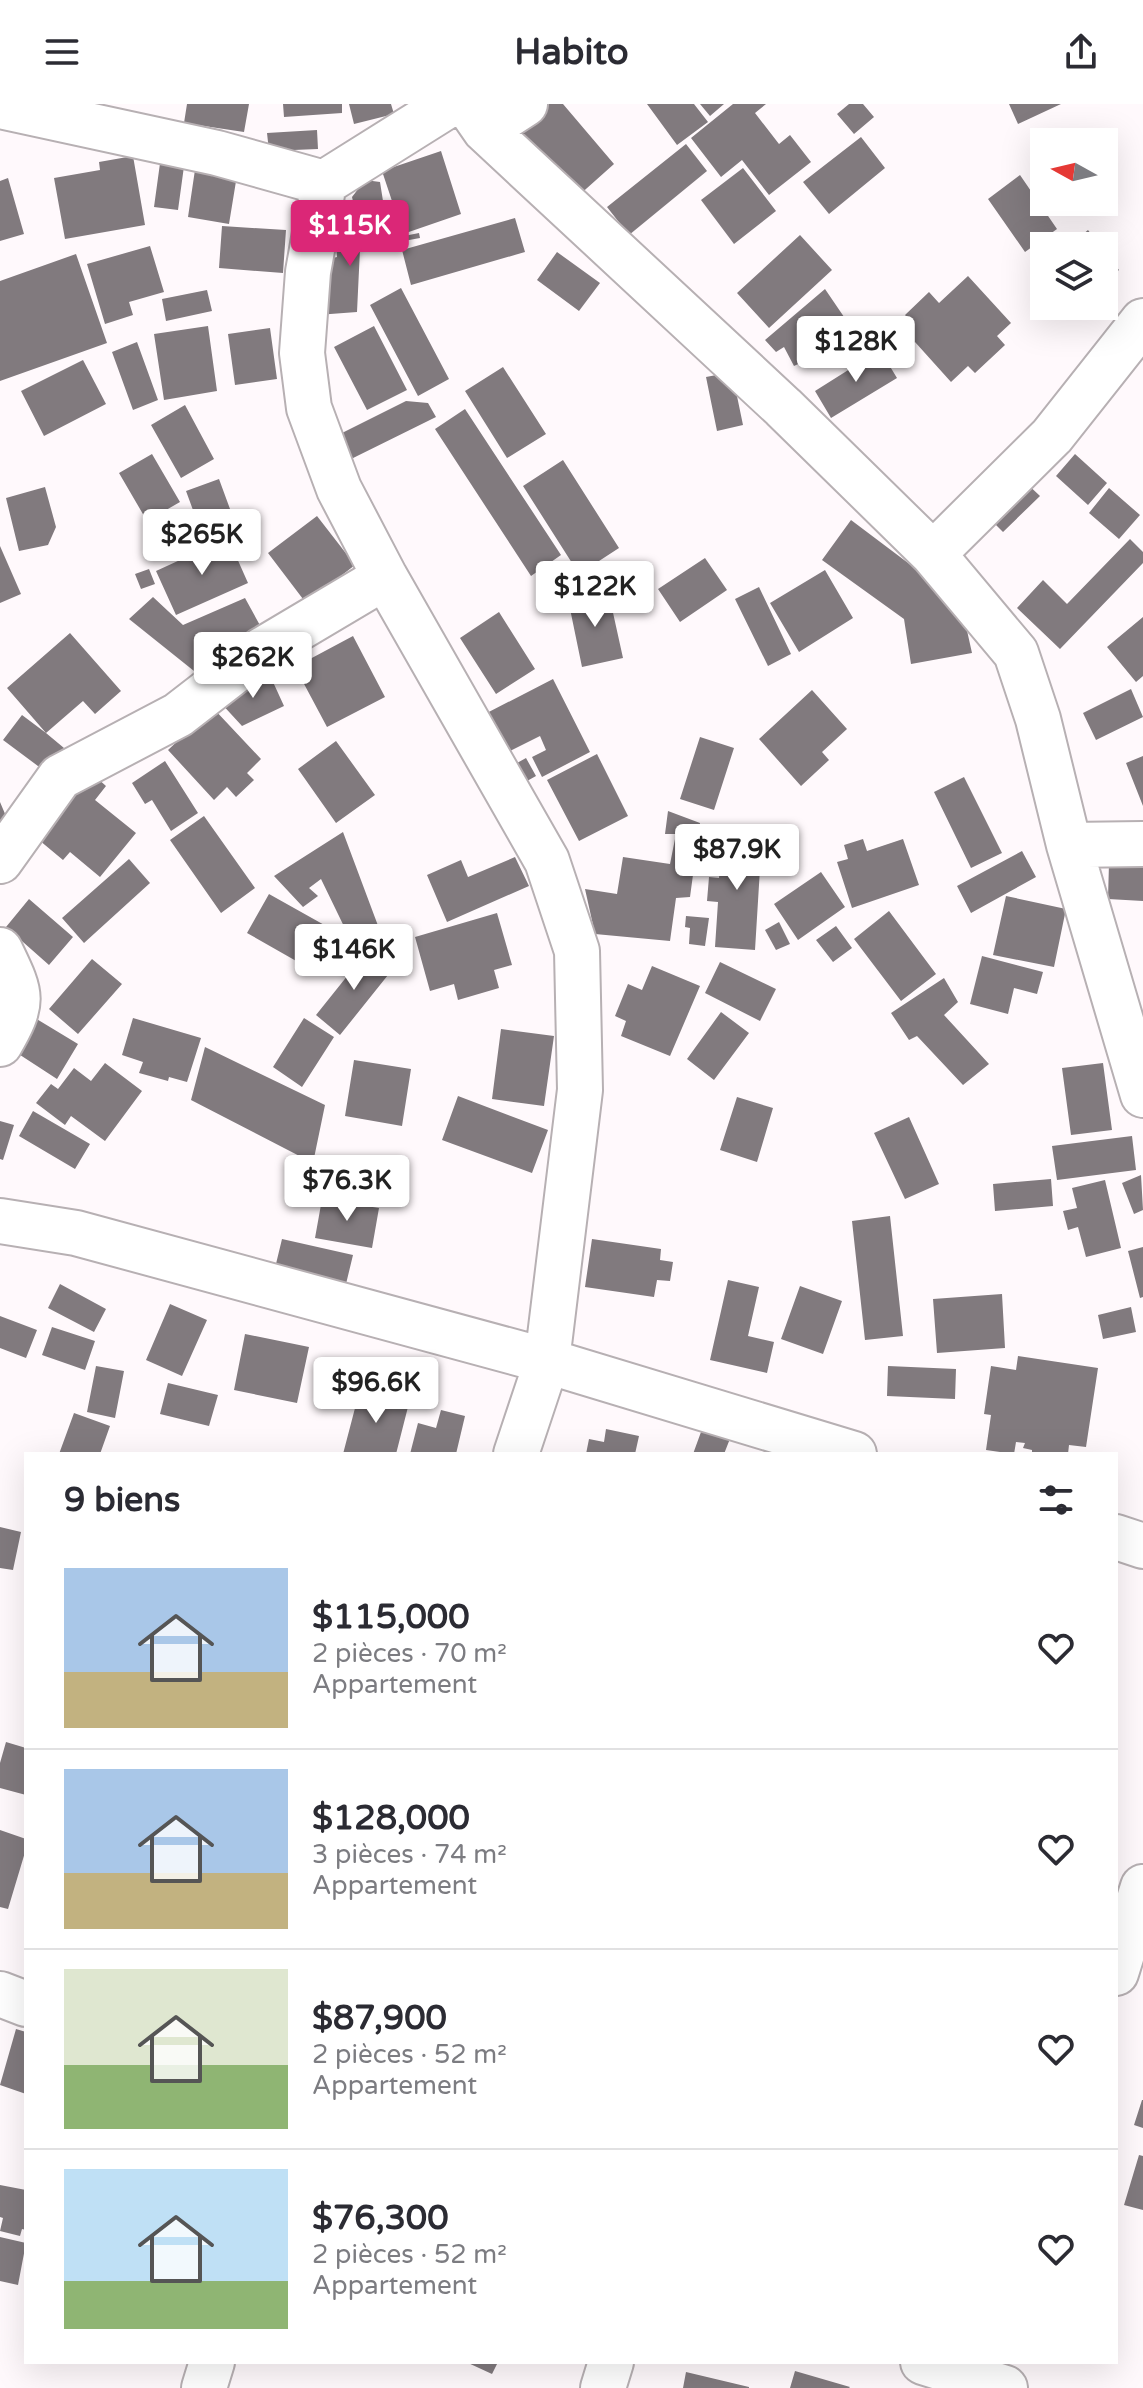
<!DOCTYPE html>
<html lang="fr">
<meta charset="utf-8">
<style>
:root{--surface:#fff;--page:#f2f2f3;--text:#2b2b33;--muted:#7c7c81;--line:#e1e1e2;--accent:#db2777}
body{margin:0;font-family:"Varela Round",sans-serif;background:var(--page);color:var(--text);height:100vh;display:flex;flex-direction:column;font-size:30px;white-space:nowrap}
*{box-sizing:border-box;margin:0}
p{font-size:26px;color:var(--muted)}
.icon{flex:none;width:44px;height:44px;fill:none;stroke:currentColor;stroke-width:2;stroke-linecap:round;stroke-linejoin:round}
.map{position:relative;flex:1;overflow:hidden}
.details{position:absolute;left:24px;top:1348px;width:1094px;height:912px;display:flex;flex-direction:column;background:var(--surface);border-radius:0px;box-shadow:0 8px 32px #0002}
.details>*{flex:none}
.needle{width:52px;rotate:278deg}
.controls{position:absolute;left:1030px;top:24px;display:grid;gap:16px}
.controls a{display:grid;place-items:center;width:88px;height:88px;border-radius:0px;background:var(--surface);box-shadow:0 8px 32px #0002;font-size:40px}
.price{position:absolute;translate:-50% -68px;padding:0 18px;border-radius:8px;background:#fff;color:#222;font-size:26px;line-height:52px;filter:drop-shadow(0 2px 4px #0008)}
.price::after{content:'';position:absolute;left:50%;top:48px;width:24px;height:18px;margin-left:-12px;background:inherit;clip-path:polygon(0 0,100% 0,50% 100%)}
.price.active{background:var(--accent);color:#fff}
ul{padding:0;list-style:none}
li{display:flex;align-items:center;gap:24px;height:200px;padding:0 40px}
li+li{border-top:2px solid var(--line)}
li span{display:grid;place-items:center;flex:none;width:224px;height:160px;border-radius:0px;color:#555}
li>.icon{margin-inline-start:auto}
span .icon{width:96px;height:96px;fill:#fffc;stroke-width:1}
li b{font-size:34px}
h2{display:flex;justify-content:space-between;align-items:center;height:96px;padding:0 40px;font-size:34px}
header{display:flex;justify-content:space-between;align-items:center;height:104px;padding:0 40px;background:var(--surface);font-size:36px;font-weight:800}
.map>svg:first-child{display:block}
</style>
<header><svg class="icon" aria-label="menu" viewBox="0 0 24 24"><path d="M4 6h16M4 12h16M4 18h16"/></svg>Habito<svg class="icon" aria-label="share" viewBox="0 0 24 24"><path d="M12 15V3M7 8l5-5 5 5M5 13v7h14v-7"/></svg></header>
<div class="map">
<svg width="1143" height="2284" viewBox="0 0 1143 2284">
<rect width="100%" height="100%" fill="#fff9fc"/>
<!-- building -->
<path fill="#817a7e" d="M187,0H249L244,28L184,19Z
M283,0H342V9L284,13Z
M349,0H391L394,10L354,20Z
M547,0H563L614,60L577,93L518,26Z
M647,0H694L708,18L677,41Z
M700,0H724L710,12Z
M733,0H766L755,9L779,40L790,31L811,58L769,91L742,56L721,73L691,34Z
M849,0H863L874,13L854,30L837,10Z
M1009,0H1061L1018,20Z
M317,26L318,45L269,47L267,29Z
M861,33L885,64L829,110L803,78Z
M686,40L707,67L629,131L607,103Z
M441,47L461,110L403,130L382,67Z
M133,52L145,121L65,135L54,74L100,66L99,58Z
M161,52L185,55L178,106L154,103Z
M196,59L238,65L229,120L188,113Z
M743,64L776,107L734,140L701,96Z
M1020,71L1057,125L1025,148L988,95Z
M8,74L24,130L0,137V77Z
M365,76L380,78L386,116L358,119L352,93Z
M515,114L525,148L411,181L402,146Z
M395,120L399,133L419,129L420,134L360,145L357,208L317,211L320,157L337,153L335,133L359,125Z
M222,122L286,126L283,169L219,164Z
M1088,126L1100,142H1069Z
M800,131L832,166L769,224L737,189Z
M150,142L164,188L129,198L133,211L105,220L87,160Z
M1104,147L1119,166L1104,178Z
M557,148L600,179L579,207L537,176Z
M76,150L107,239L0,277V177Z
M968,172L1011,219L997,232L1005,241L975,269L968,262L951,278L915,238L911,242L901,230L912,219L905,211L929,188L939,199Z
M401,184L449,275L418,292L370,201Z
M825,185L857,232L794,262L784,243L776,248L765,236Z
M207,186L212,207L166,217L162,195Z
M208,222L217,287L164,296L154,230Z
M374,222L407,286L367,306L334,243Z
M270,224L277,275L235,281L228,230Z
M137,238L158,296L133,306L112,248Z
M880,246L897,274L831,314L815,287Z
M83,256L106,300L44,332L21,287Z
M503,263L546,330L507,354L465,287Z
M732,268L743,321L717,327L706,273Z
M406,297L428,299L436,313L343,359L336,332Z
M185,301L214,355L181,374L151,321Z
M465,305L561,451L531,472L435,325Z
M152,350L180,398L147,417L119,369Z
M1075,350L1107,379L1088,401L1056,372Z
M563,356L619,444L579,470L523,382Z
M219,375L237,424L204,436L186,387Z
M1023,376L1040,392L1003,428L987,412Z
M45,383L56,423L48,441L19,447L6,394Z
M1109,384L1140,411L1119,435L1089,409Z
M317,412L355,461L306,499L268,449Z
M851,416L936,480L962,504L972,549L911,560L904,515L822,456Z
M228,434L248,479L176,511L156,467Z
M1130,435L1143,448V459L1060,545L1017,504L1043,476L1067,500Z
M0,442L21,490L0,499Z
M705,454L727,486L680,518L658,485Z
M149,465L155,480L141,485L135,470Z
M825,466L853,514L799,548L770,499Z
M759,483L791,550L768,562L735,495Z
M608,486L623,554L582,563L568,495Z
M153,493L183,521L245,494L262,525L199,571L129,515Z
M499,508L535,565L496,590L460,534Z
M1143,513V572L1136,578L1107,543Z
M70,529L121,587L95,610L83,597L46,629L64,644L46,668L3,636L22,611L46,629L7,584Z
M353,532L385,593L327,623L295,563Z
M268,567L284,602L242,622L219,597Z
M553,575L590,648L542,673L532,653L546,646L540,632L500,652L481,612Z
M1131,585L1143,613L1096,636L1083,609Z
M812,586L847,625L822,648L829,656L801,682L759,635Z
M213,604L261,655L247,669L254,676L236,693L227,683L214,696L168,646Z
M700,633L734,644L714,706L680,695Z
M336,637L375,691L336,719L298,665Z
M597,650L628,712L579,737L547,676Z
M1143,652V702L1126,659Z
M526,654L536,672L518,682L508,664Z
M165,657L198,709L171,727L152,696L145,700L132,679Z
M87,665L106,682L95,696L136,729L100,773L70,748L63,756L33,731Z
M964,673L1002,749L971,764L934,688Z
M0,698L14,731L0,737Z
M668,707L700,719L690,793L676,794L670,837L595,830L585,785L617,790L623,753L670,760L676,730H665Z
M204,712L255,784L221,809L170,736Z
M343,728L380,827L353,841L321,775L309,784L318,792L303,803L274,772Z
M722,730L762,732L755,846L715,843L718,798L707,797L709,773L719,774Z
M863,735L867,747L903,735L919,781L852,804L837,758L848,755L844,741Z
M1022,747L1036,773L971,809L957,782Z
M515,753L529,782L447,818L427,771L461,756L468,773Z
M129,755L150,779L84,839L62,814Z
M1109,759L1143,761V797L1108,795Z
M821,768L845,803L798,836L774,800Z
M269,790L335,827L312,866L247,829Z
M1006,792L1066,805L1054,863L993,851Z
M29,795L73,833L49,861L6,823Z
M889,807L936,870L901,897L854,835Z
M497,809L512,861L494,866L499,884L458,896L454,880L430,887L415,833Z
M686,812L709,814L705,842L689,840L690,824L685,823Z
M779,818L790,840L776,846L765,826Z
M836,822L852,844L833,858L816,836Z
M368,846L392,866L340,931L316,911Z
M982,852L1043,868L1037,890L1014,884L1008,910L970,900Z
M92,855L122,880L78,930L49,905Z
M720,858L776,885L760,917L705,889Z
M652,862L700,882L670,952L621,932L626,917L615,912L628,880L642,886Z
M944,874L958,898L944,911L989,960L963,981L917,932L909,936L891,909Z
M721,908L749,929L714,976L687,955Z
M35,914L78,940L57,975L14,947Z
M133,914L201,934L187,978L169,973L168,977L139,969L143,958L122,951Z
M304,914L334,933L302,983L273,963Z
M501,925L554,932L544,1002L492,995Z
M205,943L325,1001L313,1059L191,996Z
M354,956L411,965L402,1022L345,1012Z
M105,959L142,987L105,1037L71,1012L65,1021L36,999L51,980L58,985L74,964L91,977Z
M1103,959L1112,1026L1071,1031L1062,964Z
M458,992L548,1026L532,1069L442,1036Z
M737,993L773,1004L757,1058L720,1046Z
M33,1007L90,1040L75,1065L19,1032Z
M909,1013L939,1080L905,1095L874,1029Z
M0,1017L14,1021L3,1056L0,1055Z
M1132,1032L1136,1066L1057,1076L1052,1042Z
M1141,1071L1143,1106L1134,1110L1122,1079Z
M1051,1075L1053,1102L995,1107L993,1080Z
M1105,1076L1121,1144L1086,1153L1078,1123L1068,1126L1063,1107L1077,1104L1072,1084Z
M322,1095L379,1104L372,1144L315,1134Z
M890,1112L903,1232L865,1236L852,1117Z
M282,1135L353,1151L346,1180L275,1164Z
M592,1135L661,1145L660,1156L673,1158L670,1177L657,1176L654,1193L585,1183Z
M1143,1143V1193L1140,1194L1128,1147Z
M728,1176L759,1183L748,1232L774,1238L767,1269L710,1256Z
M60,1180L106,1205L94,1228L48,1204Z
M800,1182L842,1197L823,1250L781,1235Z
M1002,1190L1005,1244L937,1249L933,1195Z
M170,1200L207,1216L182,1272L146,1256Z
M1131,1203L1136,1228L1103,1235L1098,1211Z
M0,1212L37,1226L26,1254L0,1244Z
M52,1223L95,1237L85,1266L42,1251Z
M245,1230L309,1243L297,1299L234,1286Z
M1018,1252L1098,1264L1086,1343L1069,1341L1068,1350H1032V1346L1023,1344L1025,1339L1016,1338L1014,1350L986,1346L991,1311L984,1310L991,1262L1016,1266Z
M96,1262L124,1267L115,1314L87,1308Z
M888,1262L956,1265L955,1295L887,1292Z
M168,1279L218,1291L209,1322L160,1310Z
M360,1285L409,1299L396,1350H343Z
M441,1306L465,1312L456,1350H410L418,1319L436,1324Z
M74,1309L110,1322L100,1350H59Z
M705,1317L733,1327L724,1350H693Z
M606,1325L639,1332L635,1350H586L589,1335L604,1338Z
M0,1423L21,1428L13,1466L0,1464Z
M6,1638L26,1644V1691L0,1684V1659Z
M0,1726L26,1735V1745L8,1805L0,1803Z
M16,1925L26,1928V1990L0,1981Z
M1142,1996H1143V2024L1134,2021Z
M1139,2051L1143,2052V2106L1124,2101Z
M0,2081L26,2086V2126L22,2125L20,2132L0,2127L3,2114L0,2113Z
M0,2133L26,2139L18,2181L0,2177Z
M466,2258H498L492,2270Z
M795,2267L850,2283L849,2284H790Z
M686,2268L749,2283V2284H683Z"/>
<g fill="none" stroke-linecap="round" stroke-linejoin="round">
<defs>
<path id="minor" d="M450,0L324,79L308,168L302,249L309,304L339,385L385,473L547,757L577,847L580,986L547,1257L516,1350
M467,0L485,26L783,303L933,450L1016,549L1038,615L1069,741L1143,991
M0,2L217,49L324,79
M485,26L525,0
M933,450L1052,332L1143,217
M1069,741L1143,740
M0,757L60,673L178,611L262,546L385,473
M0,846C21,890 26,896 0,940
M0,1117L76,1129L547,1257L854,1350
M1116,1433L1143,1442
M1116,1869L1143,1783
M0,1890L26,1900
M923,2258L1005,2284
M204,2284L212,2258
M603,2284L611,2258"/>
</defs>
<!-- minor casing -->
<use href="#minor" stroke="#b7b0b3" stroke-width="48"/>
<!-- minor -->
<use href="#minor" stroke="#fff" stroke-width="44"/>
</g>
</svg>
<div class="controls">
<a><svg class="needle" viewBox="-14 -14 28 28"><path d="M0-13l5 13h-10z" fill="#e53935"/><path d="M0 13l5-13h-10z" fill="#7c7c81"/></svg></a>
<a><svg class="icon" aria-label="layers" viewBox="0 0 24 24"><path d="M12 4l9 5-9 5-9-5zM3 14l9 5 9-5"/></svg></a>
</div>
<b class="price active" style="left:350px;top:164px">$115K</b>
<b class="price" style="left:856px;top:280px">$128K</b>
<b class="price" style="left:202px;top:473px">$265K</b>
<b class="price" style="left:595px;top:525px">$122K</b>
<b class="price" style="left:253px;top:596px">$262K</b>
<b class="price" style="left:737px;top:788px">$87.9K</b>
<b class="price" style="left:354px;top:888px">$146K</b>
<b class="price" style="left:347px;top:1119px">$76.3K</b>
<b class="price" style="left:376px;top:1321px">$96.6K</b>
<section class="details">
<h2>9 biens<svg class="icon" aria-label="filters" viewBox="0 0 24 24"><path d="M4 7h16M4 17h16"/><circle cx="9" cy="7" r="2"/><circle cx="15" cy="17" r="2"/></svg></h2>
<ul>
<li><span style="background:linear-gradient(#a9c7e8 65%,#c2b280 0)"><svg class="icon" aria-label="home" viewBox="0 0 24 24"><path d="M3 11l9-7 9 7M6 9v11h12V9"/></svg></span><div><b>$115,000</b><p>2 pièces · 70 m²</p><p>Appartement</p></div><svg class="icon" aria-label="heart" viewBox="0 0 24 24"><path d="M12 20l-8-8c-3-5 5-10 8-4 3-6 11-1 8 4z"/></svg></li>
<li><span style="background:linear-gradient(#a9c7e8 65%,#c2b280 0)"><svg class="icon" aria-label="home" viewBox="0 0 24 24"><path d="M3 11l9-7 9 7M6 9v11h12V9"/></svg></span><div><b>$128,000</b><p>3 pièces · 74 m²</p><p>Appartement</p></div><svg class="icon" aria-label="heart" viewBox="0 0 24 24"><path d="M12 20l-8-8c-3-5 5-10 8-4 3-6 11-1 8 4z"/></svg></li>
<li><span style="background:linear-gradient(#dfe7d0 60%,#8fb573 0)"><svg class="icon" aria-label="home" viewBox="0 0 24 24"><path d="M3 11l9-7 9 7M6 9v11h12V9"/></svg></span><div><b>$87,900</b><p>2 pièces · 52 m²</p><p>Appartement</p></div><svg class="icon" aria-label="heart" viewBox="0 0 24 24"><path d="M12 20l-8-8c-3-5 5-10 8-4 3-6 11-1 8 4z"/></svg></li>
<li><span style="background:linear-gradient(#bfe0f5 70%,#8fb573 0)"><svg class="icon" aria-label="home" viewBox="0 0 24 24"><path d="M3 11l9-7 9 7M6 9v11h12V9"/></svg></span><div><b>$76,300</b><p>2 pièces · 52 m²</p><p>Appartement</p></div><svg class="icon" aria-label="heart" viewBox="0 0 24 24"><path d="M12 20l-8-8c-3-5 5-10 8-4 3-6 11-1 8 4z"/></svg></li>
</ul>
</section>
</div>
